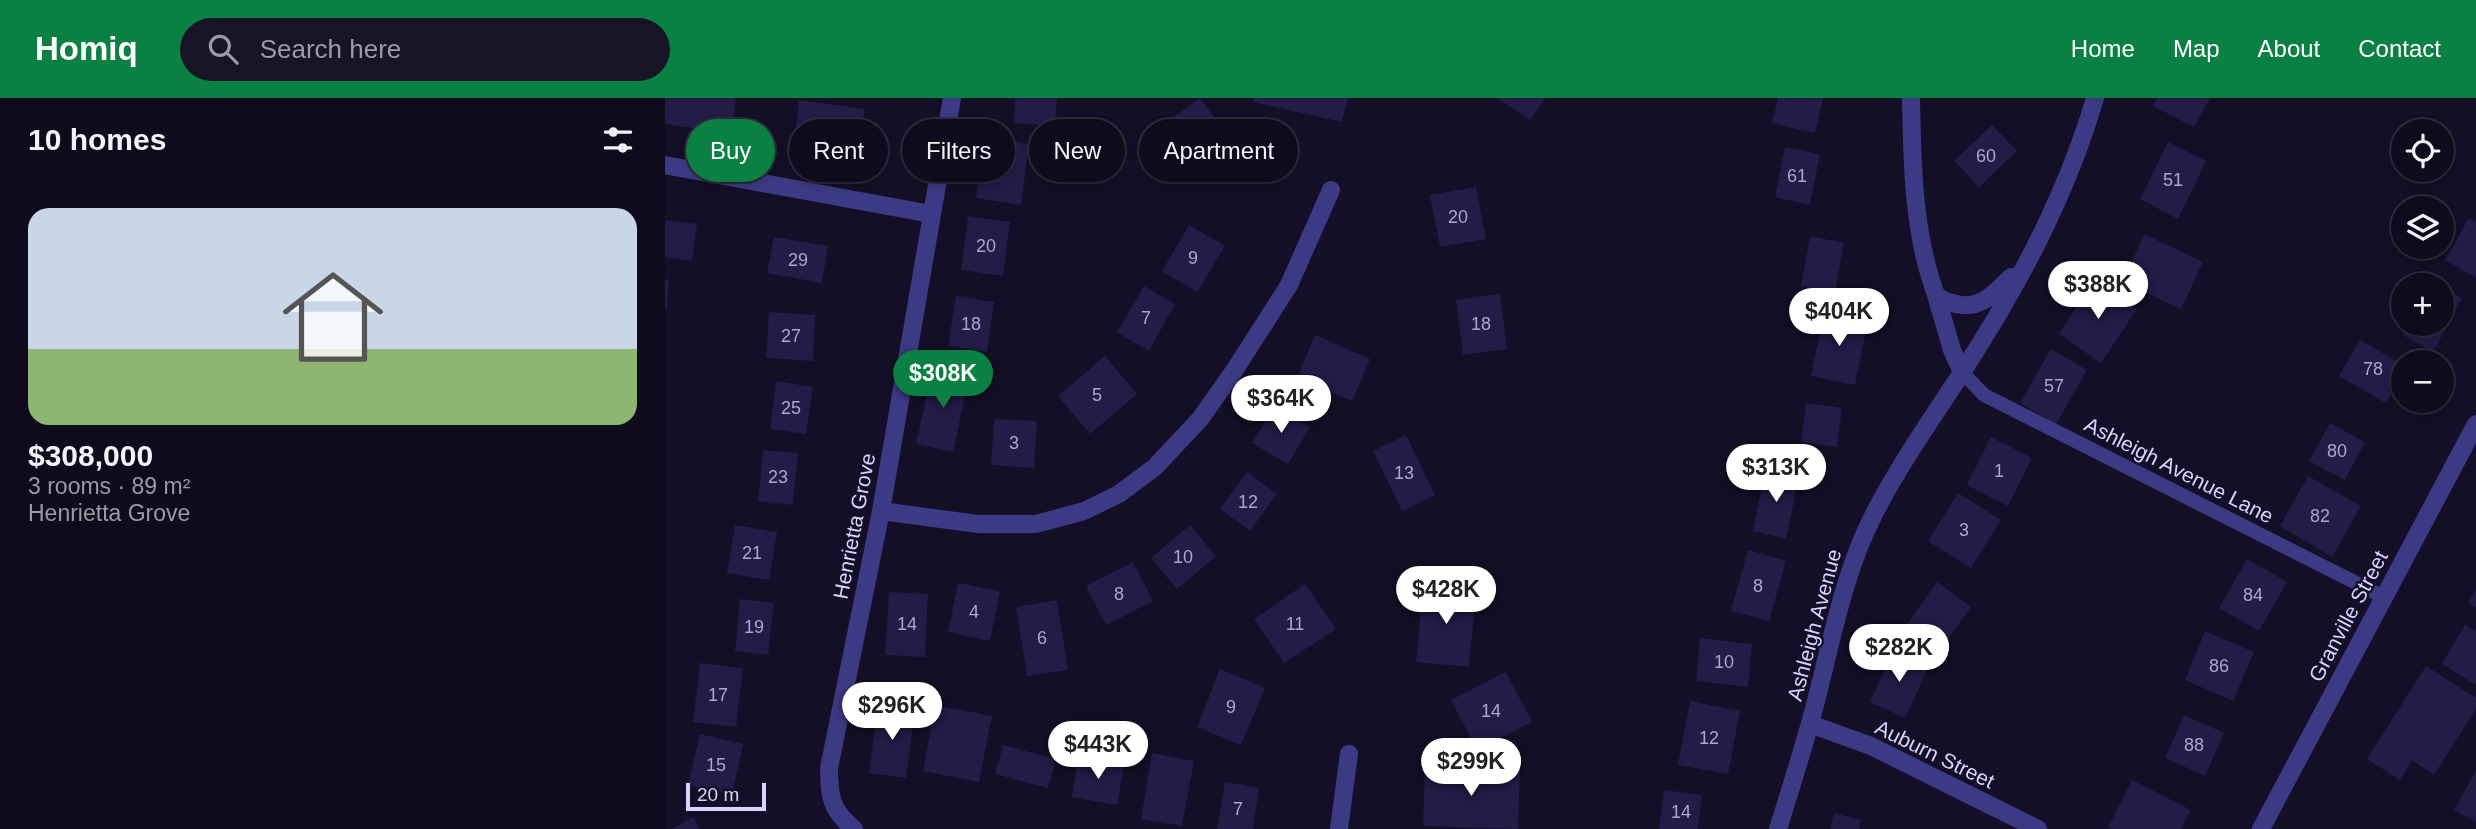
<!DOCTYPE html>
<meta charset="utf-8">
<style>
:root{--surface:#0e0b1c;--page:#171425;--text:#f1f3f6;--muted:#9b9ba3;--line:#2e2b3b;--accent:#0b8043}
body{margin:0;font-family:Helvetica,sans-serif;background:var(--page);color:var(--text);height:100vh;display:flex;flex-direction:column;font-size:26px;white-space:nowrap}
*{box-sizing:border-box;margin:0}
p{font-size:23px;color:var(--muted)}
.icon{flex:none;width:38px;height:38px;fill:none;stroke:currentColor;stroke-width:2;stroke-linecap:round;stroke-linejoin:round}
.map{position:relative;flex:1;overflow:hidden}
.drawer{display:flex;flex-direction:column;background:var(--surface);width:665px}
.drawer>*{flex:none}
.guide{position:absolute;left:21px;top:21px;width:665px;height:63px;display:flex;gap:14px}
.tools{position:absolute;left:1726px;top:21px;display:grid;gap:14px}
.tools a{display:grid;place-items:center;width:63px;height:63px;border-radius:50%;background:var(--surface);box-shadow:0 4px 10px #0003,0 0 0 2px var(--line);font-size:35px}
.scale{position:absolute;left:21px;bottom:18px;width:80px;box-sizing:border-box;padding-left:7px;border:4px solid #d9d4ff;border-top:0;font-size:19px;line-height:24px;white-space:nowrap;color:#d9d4ff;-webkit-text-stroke:5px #130f26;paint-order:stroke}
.price{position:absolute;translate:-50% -60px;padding:0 16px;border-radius:24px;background:#fff;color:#222;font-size:23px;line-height:46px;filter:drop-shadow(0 2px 4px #0008)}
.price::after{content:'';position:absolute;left:50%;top:42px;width:21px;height:16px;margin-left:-10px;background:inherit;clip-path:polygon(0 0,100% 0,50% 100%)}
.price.active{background:var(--accent);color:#fff}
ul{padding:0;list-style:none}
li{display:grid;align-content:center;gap:14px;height:371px;padding:0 28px}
li span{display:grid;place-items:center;height:217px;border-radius:21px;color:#555}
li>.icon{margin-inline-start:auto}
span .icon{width:126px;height:126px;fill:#fffc;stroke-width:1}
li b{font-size:30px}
h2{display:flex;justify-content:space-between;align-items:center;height:84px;padding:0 28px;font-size:30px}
.pill{padding:0 24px;border-radius:32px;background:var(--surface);box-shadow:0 4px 10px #0003,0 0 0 2px var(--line);font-size:24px;line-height:63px}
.pill.active{background:var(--accent);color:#fff}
header{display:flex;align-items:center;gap:42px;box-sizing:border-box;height:98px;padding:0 35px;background:var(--accent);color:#fff}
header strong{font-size:33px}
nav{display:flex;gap:38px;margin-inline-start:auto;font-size:24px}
.search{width:490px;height:63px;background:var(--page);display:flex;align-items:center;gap:18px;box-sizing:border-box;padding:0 24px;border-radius:38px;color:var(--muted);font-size:26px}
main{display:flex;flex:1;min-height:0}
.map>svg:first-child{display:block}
</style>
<header>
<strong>Homiq</strong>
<div class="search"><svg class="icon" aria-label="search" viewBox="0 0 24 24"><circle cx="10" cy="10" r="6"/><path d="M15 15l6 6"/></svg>Search here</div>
<nav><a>Home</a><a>Map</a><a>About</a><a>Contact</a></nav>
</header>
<main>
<section class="drawer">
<h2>10 homes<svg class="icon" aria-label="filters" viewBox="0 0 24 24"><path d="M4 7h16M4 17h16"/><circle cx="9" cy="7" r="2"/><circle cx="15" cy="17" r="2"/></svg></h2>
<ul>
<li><span style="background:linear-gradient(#c9d6e8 65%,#8fb573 0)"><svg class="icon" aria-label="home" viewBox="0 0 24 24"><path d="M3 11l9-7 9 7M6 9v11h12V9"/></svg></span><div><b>$308,000</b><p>3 rooms · 89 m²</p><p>Henrietta Grove</p></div></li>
</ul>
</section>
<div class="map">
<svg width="1811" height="731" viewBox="0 0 1811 731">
<rect width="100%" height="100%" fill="#130f26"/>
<!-- building -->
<path fill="#241b47" d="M0,0H71L67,36L0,26Z
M350,0H392L390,28L349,25Z
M535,0L557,30L499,72L477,42Z
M589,0H683L677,24L588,4Z
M832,0H880L865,22Z
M1113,0H1158L1150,35L1107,25Z
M1492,0H1545L1529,29L1488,8Z
M134,2L200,11L195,46L130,37Z
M1327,27L1352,53L1314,89L1289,63Z
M320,39L364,46L356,107L311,100Z
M1503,44L1541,63L1513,121L1475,101Z
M1120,49L1155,56L1145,107L1110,99Z
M811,89L821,141L775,149L765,97Z
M303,118L345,124L338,178L296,172Z
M1804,120L1811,124V180L1780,162Z
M0,122L32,126L27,163L0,159Z
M524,127L560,148L532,194L497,173Z
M1479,136L1538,164L1516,211L1458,184Z
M1145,138L1179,145L1170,194L1136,188Z
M109,139L163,148L157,185L102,175Z
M0,181L4,182L2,210H0Z
M1429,182L1472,211L1436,265L1394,236Z
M479,188L510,206L484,253L452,234Z
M1776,189L1797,200L1768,254L1738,237L1744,226H1776Z
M835,196L842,251L798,257L791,202Z
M291,198L329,204L322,254L283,248Z
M104,214L150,217L148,263L101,260Z
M1159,214L1203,223L1190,287L1146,278Z
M650,237L705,261L687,303L632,280Z
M1695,242L1738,267V276L1721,305L1674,278Z
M1386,251L1422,272L1391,326L1355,305Z
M440,258L472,296L425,336L393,298Z
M268,270L304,279L288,354L251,346Z
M111,283L148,289L141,336L105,331Z
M1141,305L1177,310L1172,349L1136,344Z
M610,308L645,329L623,366L587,345Z
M329,321L372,323L369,370L326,367Z
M1665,325L1700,344L1680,382L1644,363Z
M741,337L770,397L737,413L708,353Z
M1326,339L1367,360L1343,408L1302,387Z
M98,352L133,355L128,407L93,403Z
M1101,370L1134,378L1121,441L1088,433Z
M582,374L612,396L585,433L555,411Z
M1643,378L1696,408L1667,459L1615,428Z
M1293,395L1336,422L1306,470L1263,443Z
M70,427L112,434L104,482L62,475Z
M525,427L551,458L512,491L486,460Z
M1083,452L1121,463L1104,523L1066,513Z
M1582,461L1622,484L1594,533L1554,510Z
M468,464L488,503L441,527L421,488Z
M1272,484L1306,509L1271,557L1237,533Z
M293,485L335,493L325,543L283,534Z
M640,486L671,531L619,565L589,521Z
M758,488L811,493L804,569L751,564Z
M1811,491V510L1803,505Z
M224,494L263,496L260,559L220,557Z
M75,501L109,505L103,557L70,553Z
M392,502L403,572L362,578L351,509Z
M1800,527L1811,534V587L1777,566Z
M1540,533L1589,554L1568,603L1520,582Z
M1035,540L1087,546L1083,589L1031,583Z
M1229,551L1264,568L1240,620L1205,604Z
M35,565L78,570L71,629L28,624Z
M1761,568L1811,600V611L1769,677L1747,662L1735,682L1702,661Z
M555,571L600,590L576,647L532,629Z
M841,574L867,624L812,652L786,602Z
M1025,603L1075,613L1063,676L1013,667Z
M270,607L327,618L314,684L258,673Z
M213,608L250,613L241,680L204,675Z
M1519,617L1559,635L1540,678L1500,660Z
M35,636L78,646L67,697L23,687Z
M338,647L391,661L383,690L330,676Z
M487,655L529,663L517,728L476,721Z
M413,660L459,668L452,707L407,699Z
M760,668L855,671L853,731L758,728Z
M1811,673V724L1789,712Z
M1467,682L1526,712L1516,731H1447L1443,729Z
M560,684L594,690L588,731H552Z
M999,692L1037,697L1033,731H994Z
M1169,715L1196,722L1194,731H1165Z
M28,719L35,731H7Z"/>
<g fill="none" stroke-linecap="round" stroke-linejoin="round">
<!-- lane -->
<path stroke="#3d3a85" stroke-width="14" d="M1297,274L1319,297L1719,499"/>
<!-- street -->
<path stroke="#3d3a85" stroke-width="18" d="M1246,0C1247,60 1248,125 1266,182C1268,187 1269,194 1272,197C1276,203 1285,204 1291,206C1315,212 1330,195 1346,179
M0,67L266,116
M1271,197L1287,252L1297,274
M216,413L313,426H371L419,413L454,396L490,369L535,321L569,273L624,187L666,92
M1145,626L1206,648L1373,731
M189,731C166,712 164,699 164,670L216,413L287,0
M674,731L684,656
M1113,731C1126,689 1140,646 1151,603C1167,541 1179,474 1209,416C1234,367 1266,322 1296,276C1352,190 1401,99 1430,0
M1596,731L1811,326"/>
</g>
<g text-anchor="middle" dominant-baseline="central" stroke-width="5" stroke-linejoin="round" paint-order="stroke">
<!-- number labels -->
<g font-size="18" fill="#aca6d1">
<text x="1321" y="58">60</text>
<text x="1132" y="78">61</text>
<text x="1508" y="82">51</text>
<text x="793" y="119">20</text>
<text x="321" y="148">20</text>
<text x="528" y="160">9</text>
<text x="133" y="162">29</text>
<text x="481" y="220">7</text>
<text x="306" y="226">18</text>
<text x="816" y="226">18</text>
<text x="126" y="238">27</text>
<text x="1708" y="271">78</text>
<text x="1389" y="288">57</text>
<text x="432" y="297">5</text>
<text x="126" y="310">25</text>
<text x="349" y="345">3</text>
<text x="1672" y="353">80</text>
<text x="1334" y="373">1</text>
<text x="739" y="375">13</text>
<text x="113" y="379">23</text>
<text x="583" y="404">12</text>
<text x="1655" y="418">82</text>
<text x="1299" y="432">3</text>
<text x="87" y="455">21</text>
<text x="518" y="459">10</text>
<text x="1093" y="488">8</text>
<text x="454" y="496">8</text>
<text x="1588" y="497">84</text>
<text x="309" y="514">4</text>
<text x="242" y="526">14</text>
<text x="630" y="526">11</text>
<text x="89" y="529">19</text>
<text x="377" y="540">6</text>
<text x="1059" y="564">10</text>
<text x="1554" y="568">86</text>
<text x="53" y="597">17</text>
<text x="566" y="609">9</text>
<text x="826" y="613">14</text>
<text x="1044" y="640">12</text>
<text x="1529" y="647">88</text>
<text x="51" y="667">15</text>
<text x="573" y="711">7</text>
<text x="1016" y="714">14</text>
</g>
<!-- street labels -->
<g font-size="21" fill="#d9d4ff" stroke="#130f26">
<text transform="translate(1514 372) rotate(27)">Ashleigh Avenue Lane</text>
<text transform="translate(189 428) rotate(-79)">Henrietta Grove</text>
<text transform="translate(1683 518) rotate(-62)">Granville Street</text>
<text transform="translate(1149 527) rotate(-75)">Ashleigh Avenue</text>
<text transform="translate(1270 656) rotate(26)">Auburn Street</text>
</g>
</g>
</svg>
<div class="tools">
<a><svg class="icon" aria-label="locate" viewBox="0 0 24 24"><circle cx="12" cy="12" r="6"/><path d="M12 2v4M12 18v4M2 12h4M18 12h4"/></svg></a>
<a><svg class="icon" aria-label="layers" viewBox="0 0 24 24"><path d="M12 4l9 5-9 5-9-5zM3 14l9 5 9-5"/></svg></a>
<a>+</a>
<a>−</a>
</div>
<div class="scale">20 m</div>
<b class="price" style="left:1433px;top:223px">$388K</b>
<b class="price" style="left:1174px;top:250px">$404K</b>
<b class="price active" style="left:278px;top:312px">$308K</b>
<b class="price" style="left:616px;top:337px">$364K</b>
<b class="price" style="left:1111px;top:406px">$313K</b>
<b class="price" style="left:781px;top:528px">$428K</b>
<b class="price" style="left:1234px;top:586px">$282K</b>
<b class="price" style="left:227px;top:644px">$296K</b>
<b class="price" style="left:433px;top:683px">$443K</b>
<b class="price" style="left:806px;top:700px">$299K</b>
<div class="guide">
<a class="pill active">Buy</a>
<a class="pill">Rent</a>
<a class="pill">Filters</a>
<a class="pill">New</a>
<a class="pill">Apartment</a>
</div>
</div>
</main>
